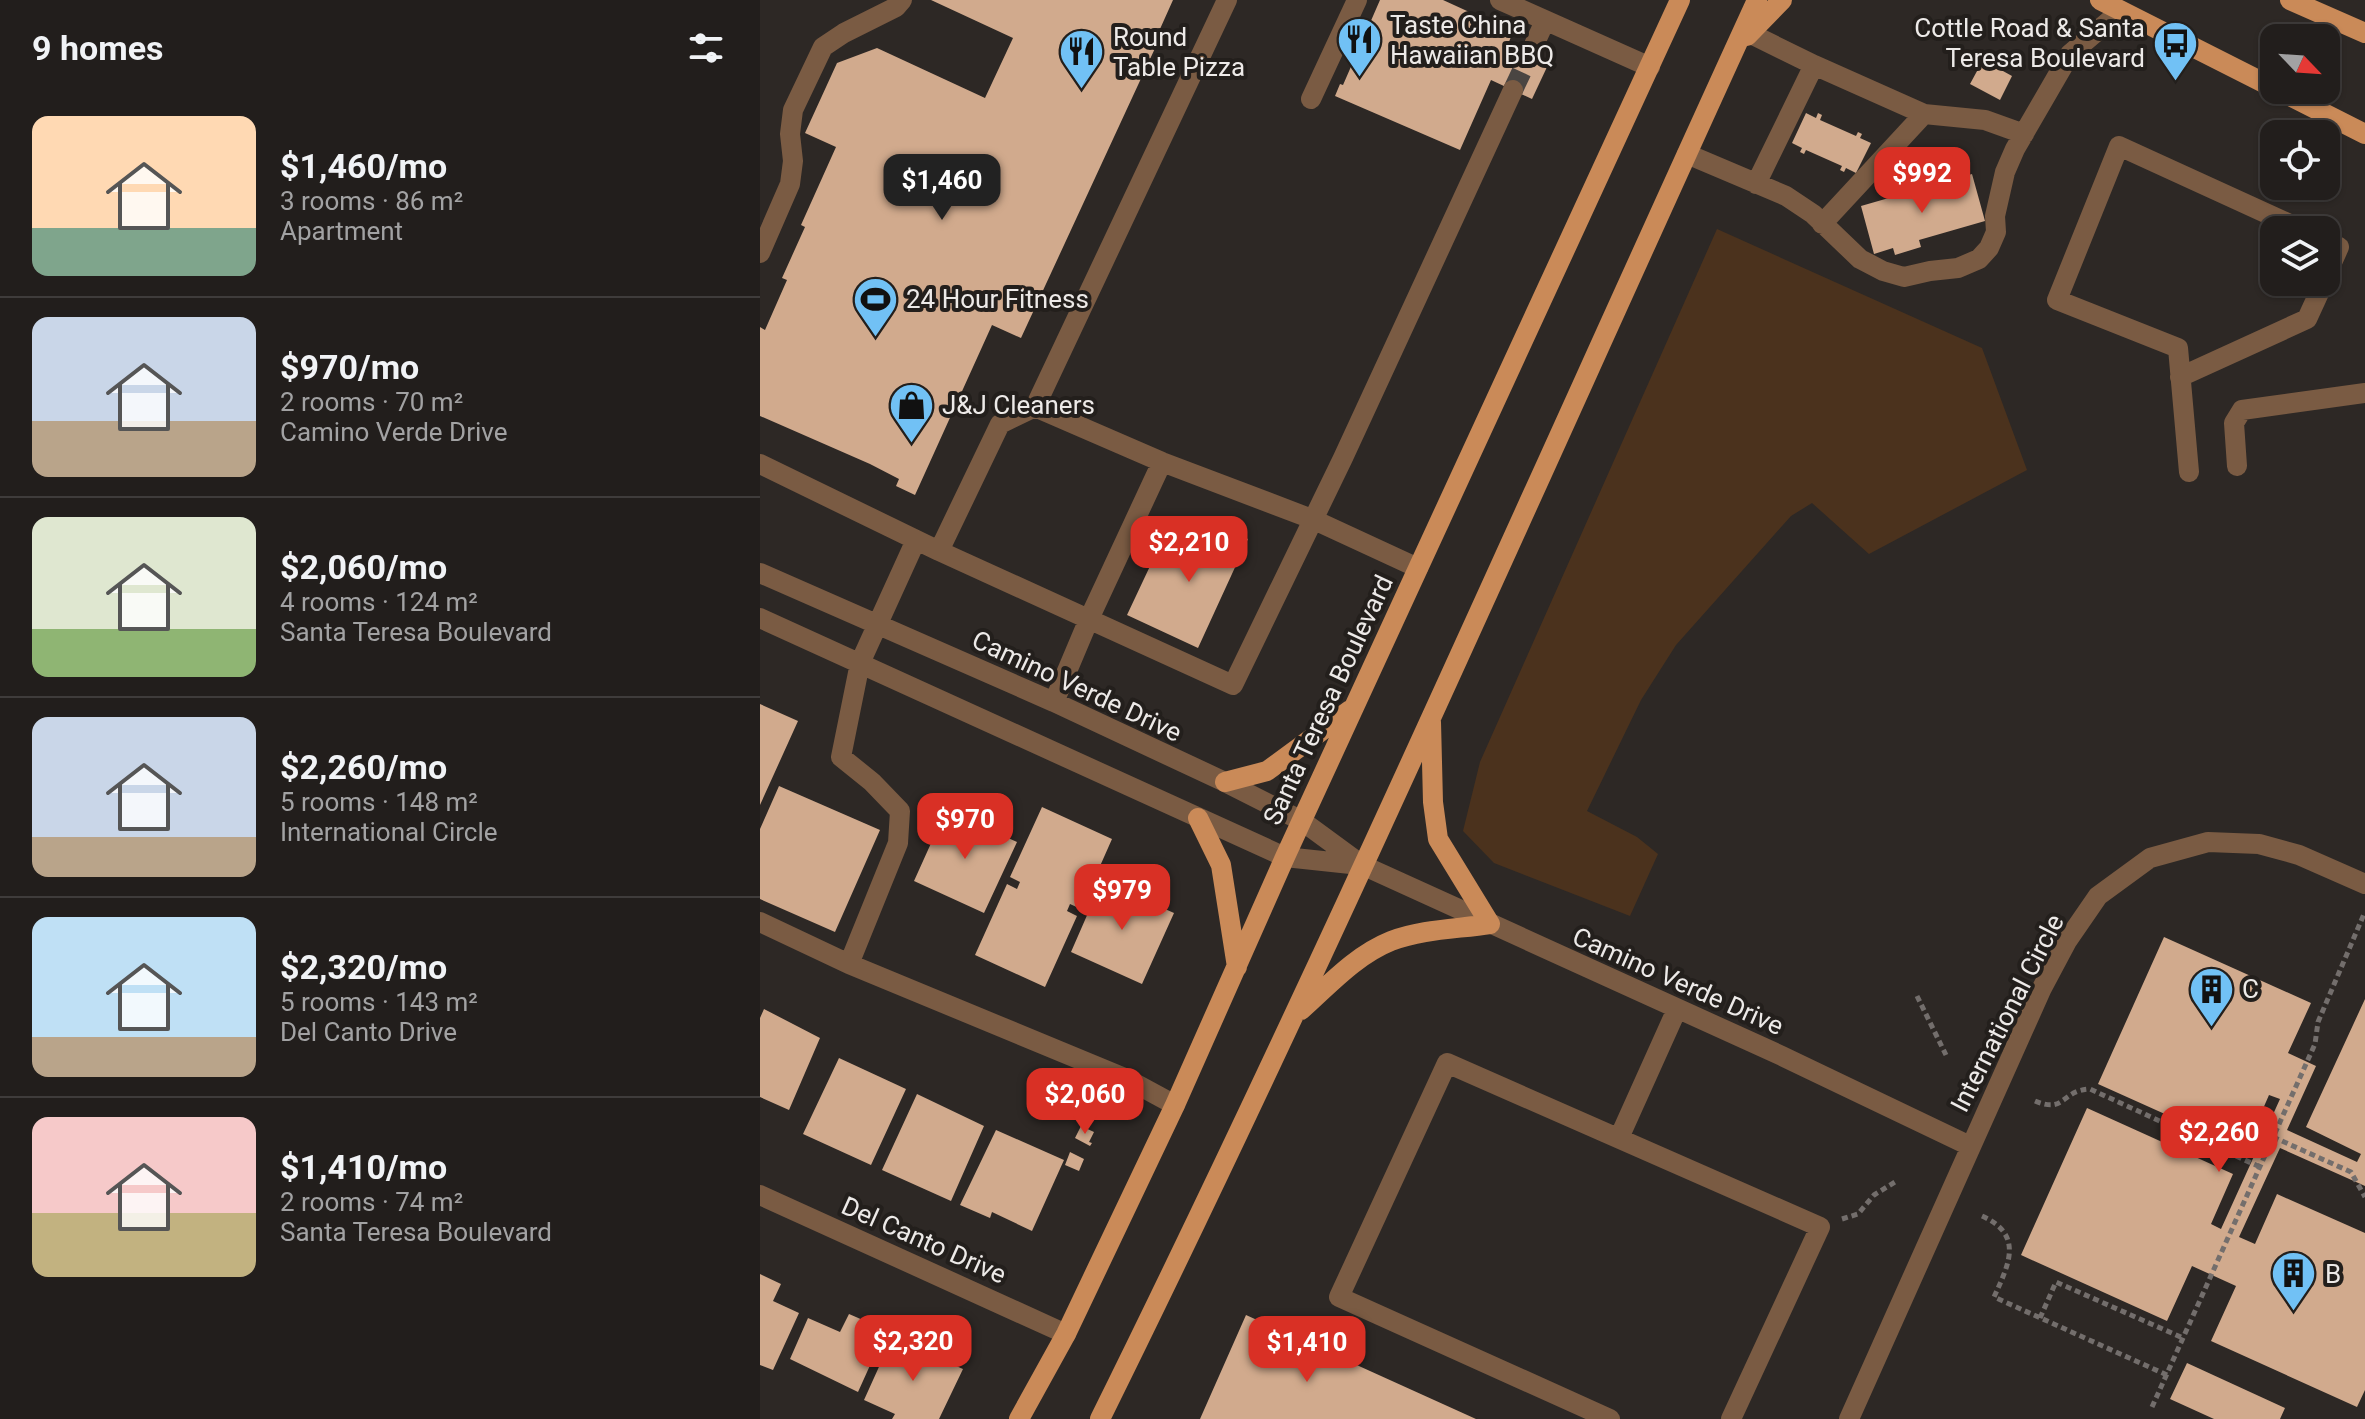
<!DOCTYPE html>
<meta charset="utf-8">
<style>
:root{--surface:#221e1c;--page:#2e2b29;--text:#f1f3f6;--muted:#a2a2a3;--line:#3f3c3b;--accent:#d93025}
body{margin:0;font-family:Roboto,sans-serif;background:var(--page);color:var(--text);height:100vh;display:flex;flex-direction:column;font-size:30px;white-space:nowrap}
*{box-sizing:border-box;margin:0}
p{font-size:26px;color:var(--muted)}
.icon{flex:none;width:44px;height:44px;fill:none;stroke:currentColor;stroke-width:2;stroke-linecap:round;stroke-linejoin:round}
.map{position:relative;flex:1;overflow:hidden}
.drawer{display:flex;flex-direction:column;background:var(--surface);width:760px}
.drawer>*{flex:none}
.needle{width:52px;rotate:115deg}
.buttons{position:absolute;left:1500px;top:24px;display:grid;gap:16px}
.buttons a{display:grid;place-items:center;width:80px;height:80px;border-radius:16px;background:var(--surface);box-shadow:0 2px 6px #0004,0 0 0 2px var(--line);font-size:40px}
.price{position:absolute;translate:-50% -68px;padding:0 18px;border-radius:16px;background:var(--accent);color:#fff;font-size:26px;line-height:52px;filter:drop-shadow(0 2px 4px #0008)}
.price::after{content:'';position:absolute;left:50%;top:48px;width:24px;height:18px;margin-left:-12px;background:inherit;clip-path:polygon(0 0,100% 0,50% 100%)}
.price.on{background:#222;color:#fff}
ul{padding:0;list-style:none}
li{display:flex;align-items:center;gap:24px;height:200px;padding:0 32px}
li+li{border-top:2px solid var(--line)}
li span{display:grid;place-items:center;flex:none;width:224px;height:160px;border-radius:16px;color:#555}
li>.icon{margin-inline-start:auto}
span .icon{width:96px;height:96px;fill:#fffc;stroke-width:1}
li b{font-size:34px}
h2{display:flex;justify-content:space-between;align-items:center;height:96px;padding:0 32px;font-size:34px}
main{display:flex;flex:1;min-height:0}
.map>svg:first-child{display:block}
</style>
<main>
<section class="drawer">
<h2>9 homes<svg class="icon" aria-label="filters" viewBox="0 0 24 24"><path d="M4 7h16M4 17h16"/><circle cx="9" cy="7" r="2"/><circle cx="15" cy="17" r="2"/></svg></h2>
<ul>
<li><span style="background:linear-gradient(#ffd9b3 70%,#7fa58c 0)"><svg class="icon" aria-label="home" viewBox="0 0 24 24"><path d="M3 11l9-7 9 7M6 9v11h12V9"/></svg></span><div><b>$1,460/mo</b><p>3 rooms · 86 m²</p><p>Apartment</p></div></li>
<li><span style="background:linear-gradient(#c9d6e8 65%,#b9a48a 0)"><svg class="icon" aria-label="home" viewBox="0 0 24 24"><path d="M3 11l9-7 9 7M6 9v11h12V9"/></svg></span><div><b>$970/mo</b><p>2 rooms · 70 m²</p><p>Camino Verde Drive</p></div></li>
<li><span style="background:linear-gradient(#dfe7d0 70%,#8fb573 0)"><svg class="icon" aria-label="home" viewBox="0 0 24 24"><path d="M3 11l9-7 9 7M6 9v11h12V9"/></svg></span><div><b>$2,060/mo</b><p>4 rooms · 124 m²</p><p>Santa Teresa Boulevard</p></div></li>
<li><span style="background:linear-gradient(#c9d6e8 75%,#b9a48a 0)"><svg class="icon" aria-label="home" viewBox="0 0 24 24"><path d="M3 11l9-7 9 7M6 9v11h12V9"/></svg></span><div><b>$2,260/mo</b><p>5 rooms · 148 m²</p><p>International Circle</p></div></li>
<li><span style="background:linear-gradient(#bfe0f5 75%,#b9a48a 0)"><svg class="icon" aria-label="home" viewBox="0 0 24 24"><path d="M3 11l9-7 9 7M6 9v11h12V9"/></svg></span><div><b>$2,320/mo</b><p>5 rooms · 143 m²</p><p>Del Canto Drive</p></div></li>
<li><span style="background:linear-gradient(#f6c9c9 60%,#c2b280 0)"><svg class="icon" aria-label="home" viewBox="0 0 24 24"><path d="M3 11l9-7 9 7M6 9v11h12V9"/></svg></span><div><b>$1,410/mo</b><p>2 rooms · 74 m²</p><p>Santa Teresa Boulevard</p></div></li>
</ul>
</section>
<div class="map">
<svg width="1605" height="1419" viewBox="0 0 1605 1419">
<rect width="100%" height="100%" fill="#2d2825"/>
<!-- green -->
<path fill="#4b321d" d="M957,229L1222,348L1267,470L1109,554L1052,503L1031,516L916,645L881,700L827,811L877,837L898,854L870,916L734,863L703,831L720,762Z"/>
<!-- building -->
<path fill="#d1aa8d" d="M171,0H413L400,29L403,31L261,338L232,325L155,495L136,486L139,479L110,464L0,416V327L5,330L27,280L22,278L45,227L41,225L76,147L45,133L77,63L117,48L225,98L253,38Z
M620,0H683L753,32L746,49L787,67L772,99L731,80L700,150L575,96L580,84L583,85Z
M1223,60L1252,76L1240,100L1210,84Z
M1046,113L1056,118L1058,113L1062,115L1060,120L1096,136L1098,132L1102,134L1100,138L1111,143L1096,173L1086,168L1084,172L1080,170L1082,166L1046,150L1044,154L1040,152L1042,148L1032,143Z
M1212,174L1225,221L1159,240L1161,247L1135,255L1133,248L1114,254L1101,206Z
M441,518L488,539L438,648L367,615L391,564L400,568L408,551L423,558Z
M0,704L38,721L0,805Z
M19,786L120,830L75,932L0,899V829Z
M282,807L352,839L321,909L310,904L307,911L317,916L285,987L215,955L247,884L257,889L260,882L250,877Z
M186,810L257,842L224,913L154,881Z
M342,881L414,913L382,984L311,952Z
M1404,937L1551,1003L1528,1053L1556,1066L1527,1130L1597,1162L1601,1154L1546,1127L1605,999V1186L1520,1148L1479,1237L1495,1244L1517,1194L1605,1233V1390L1597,1407L1451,1341L1476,1286L1432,1266L1407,1321L1261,1255L1327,1108L1473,1174L1451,1224L1461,1229L1520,1099L1509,1095L1485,1150L1338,1084Z
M4,1009L60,1038L29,1110L0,1097V1018Z
M79,1058L146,1089L111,1165L43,1134Z
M157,1094L224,1126L191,1201L122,1170Z
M321,1126L334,1132L329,1142L332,1143L330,1146L315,1138Z
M236,1130L304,1160L272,1231L232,1212L230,1218L200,1205Z
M310,1152L324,1159L319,1171L305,1165Z
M0,1274L21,1284L13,1301L39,1313L13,1370L0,1365Z
M89,1314L126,1330L98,1392L30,1359L48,1318L80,1332Z
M486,1315L716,1419H440Z
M132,1338L203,1369L179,1419H132L135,1414L104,1400Z
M1427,1363L1525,1408L1520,1419H1454L1410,1399Z"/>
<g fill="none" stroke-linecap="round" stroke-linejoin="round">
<!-- minor-tunnel -->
<path stroke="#4a4542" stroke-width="20" stroke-dasharray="20 10" stroke-linecap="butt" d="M753,90L768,58"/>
<!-- path -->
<path stroke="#736e6c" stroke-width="5" stroke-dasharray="6 4" stroke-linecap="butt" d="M1157,996L1186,1055
M1275,1101C1306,1114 1301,1090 1330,1089L1500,1167
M1513,1137L1591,1172L1605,1197
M1222,1216C1264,1235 1249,1264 1234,1297L1407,1375
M1082,1219L1098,1214L1114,1195L1135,1182
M1280,1318L1296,1282L1423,1338
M1392,1407L1555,1044L1558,1022L1604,914"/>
<!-- minor -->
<path stroke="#7a5b43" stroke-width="20" d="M740,0L890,67
M989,33L1054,65L996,184
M768,58L785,21
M1054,65L1164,114L1225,120L1264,134
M551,99L597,0
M927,154L1026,196L1053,214L1100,259L1123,271L1144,277L1170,271L1198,268L1219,259L1229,248L1236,232L1235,216L1245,172L1255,149L1310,54L1361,11
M1062,224L1164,114
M1566,240L1579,247L1566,276
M0,253L30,184L33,161L30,134L33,110L63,47L84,33L136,7L142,0
M1420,377L1547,319L1564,282
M275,407L402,462L552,519L658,568
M0,464L179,551L473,685L583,458L753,90
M1477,466L1474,423L1482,410L1605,393
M1429,472L1418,348L1297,300L1359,146L1543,230
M179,551L240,424L275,407L467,0
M0,573L294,702L465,782L542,821L602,865L1022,1056L1210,1146
M0,618L525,857L600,865
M294,702L329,619L402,462
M0,922L89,964L367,1079L415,1105
M89,964L138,843L140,811L112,782L81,757L100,663L156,540
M859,1138L917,1009
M0,1195L306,1334
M850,1419L579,1297L687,1063L1060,1227L971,1419
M1089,1419L1282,988L1307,941L1338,896L1390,858L1448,842L1499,844L1539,855L1605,884"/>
<!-- major -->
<path stroke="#ca8a58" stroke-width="20" d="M1340,0L1514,88
M1530,0L1605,33
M987,36L1022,0
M1518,90L1605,134
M465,782L507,771L590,710
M438,818L461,865L477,967
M541,1010C569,985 596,955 631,941C662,929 698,929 730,924L678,839L673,802L671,722
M259,1419L306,1334L415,1105L525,857L920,0
M340,1419C571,952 780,474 997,0"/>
</g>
<!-- icons -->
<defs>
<symbol id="restaurant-pin" viewBox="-11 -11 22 30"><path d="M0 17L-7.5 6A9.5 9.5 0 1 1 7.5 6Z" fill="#71c1f5" stroke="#231f1c"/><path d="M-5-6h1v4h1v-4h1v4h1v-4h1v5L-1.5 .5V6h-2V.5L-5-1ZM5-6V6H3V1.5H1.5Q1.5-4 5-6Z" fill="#111"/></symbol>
<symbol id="bus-pin" viewBox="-11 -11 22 30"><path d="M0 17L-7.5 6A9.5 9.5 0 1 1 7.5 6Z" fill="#71c1f5" stroke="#231f1c"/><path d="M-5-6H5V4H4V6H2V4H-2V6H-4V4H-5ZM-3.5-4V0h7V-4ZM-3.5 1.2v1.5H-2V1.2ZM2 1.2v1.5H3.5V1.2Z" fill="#111"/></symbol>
<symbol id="stadium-pin" viewBox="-11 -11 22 30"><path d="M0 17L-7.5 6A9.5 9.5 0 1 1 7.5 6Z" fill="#71c1f5" stroke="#231f1c"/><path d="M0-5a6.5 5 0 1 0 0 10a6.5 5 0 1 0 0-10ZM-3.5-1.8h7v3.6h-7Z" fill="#111"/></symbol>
<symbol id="shop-pin" viewBox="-11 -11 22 30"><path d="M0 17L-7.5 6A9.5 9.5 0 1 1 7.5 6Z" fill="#71c1f5" stroke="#231f1c"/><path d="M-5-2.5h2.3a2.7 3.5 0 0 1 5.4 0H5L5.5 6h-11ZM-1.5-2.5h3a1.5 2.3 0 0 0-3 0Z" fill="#111"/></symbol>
<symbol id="building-pin" viewBox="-11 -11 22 30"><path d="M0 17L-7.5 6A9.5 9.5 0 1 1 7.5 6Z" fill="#71c1f5" stroke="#231f1c"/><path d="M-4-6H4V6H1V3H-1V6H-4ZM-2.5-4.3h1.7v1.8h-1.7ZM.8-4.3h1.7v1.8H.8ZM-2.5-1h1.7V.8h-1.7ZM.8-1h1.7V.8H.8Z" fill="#111"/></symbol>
</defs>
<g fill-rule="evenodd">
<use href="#restaurant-pin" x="574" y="14" width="51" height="69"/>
<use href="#bus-pin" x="1390" y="18" width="51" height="69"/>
<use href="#restaurant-pin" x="296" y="26" width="51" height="69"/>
<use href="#stadium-pin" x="90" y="274" width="51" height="69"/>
<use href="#shop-pin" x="126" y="380" width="51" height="69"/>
<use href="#building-pin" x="1426" y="964" width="51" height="69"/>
<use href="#building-pin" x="1508" y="1248" width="51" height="69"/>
</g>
<g text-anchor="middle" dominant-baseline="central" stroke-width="8" stroke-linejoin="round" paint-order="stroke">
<!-- poi labels -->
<g font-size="26" fill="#edeae8" stroke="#231f1c" text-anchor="start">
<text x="630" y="25">Taste China<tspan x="630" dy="30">Hawaiian BBQ</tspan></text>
<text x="1385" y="28" text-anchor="end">Cottle Road &amp; Santa<tspan x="1385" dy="30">Teresa Boulevard</tspan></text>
<text x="353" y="37">Round<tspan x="353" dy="30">Table Pizza</tspan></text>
<text x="146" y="299">24 Hour Fitness</text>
<text x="182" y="405">J&amp;J Cleaners</text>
<text x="1482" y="989">C</text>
<text x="1565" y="1274">B</text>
</g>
<!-- street labels -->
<g font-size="26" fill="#edeae8" stroke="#231f1c">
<text transform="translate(317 686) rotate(25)">Camino Verde Drive</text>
<text transform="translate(568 700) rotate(-65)">Santa Teresa Boulevard</text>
<text transform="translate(918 981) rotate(24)">Camino Verde Drive</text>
<text transform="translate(1247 1013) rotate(-63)">International Circle</text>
<text transform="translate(164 1240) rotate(24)">Del Canto Drive</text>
</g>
</g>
</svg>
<div class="buttons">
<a><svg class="needle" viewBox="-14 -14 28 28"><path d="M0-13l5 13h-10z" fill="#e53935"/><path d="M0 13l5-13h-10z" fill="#a2a2a3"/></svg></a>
<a><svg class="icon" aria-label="locate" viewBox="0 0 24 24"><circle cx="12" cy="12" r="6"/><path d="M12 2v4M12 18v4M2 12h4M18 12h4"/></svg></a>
<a><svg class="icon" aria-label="layers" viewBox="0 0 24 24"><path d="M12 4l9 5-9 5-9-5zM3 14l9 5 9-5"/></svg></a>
</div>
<b class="price" style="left:1162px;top:215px">$992</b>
<b class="price on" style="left:182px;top:222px">$1,460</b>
<b class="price" style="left:429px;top:584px">$2,210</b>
<b class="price" style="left:205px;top:861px">$970</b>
<b class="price" style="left:362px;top:932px">$979</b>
<b class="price" style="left:325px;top:1136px">$2,060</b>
<b class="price" style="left:1459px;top:1174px">$2,260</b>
<b class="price" style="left:153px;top:1383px">$2,320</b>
<b class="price" style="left:547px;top:1384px">$1,410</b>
</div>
</main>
